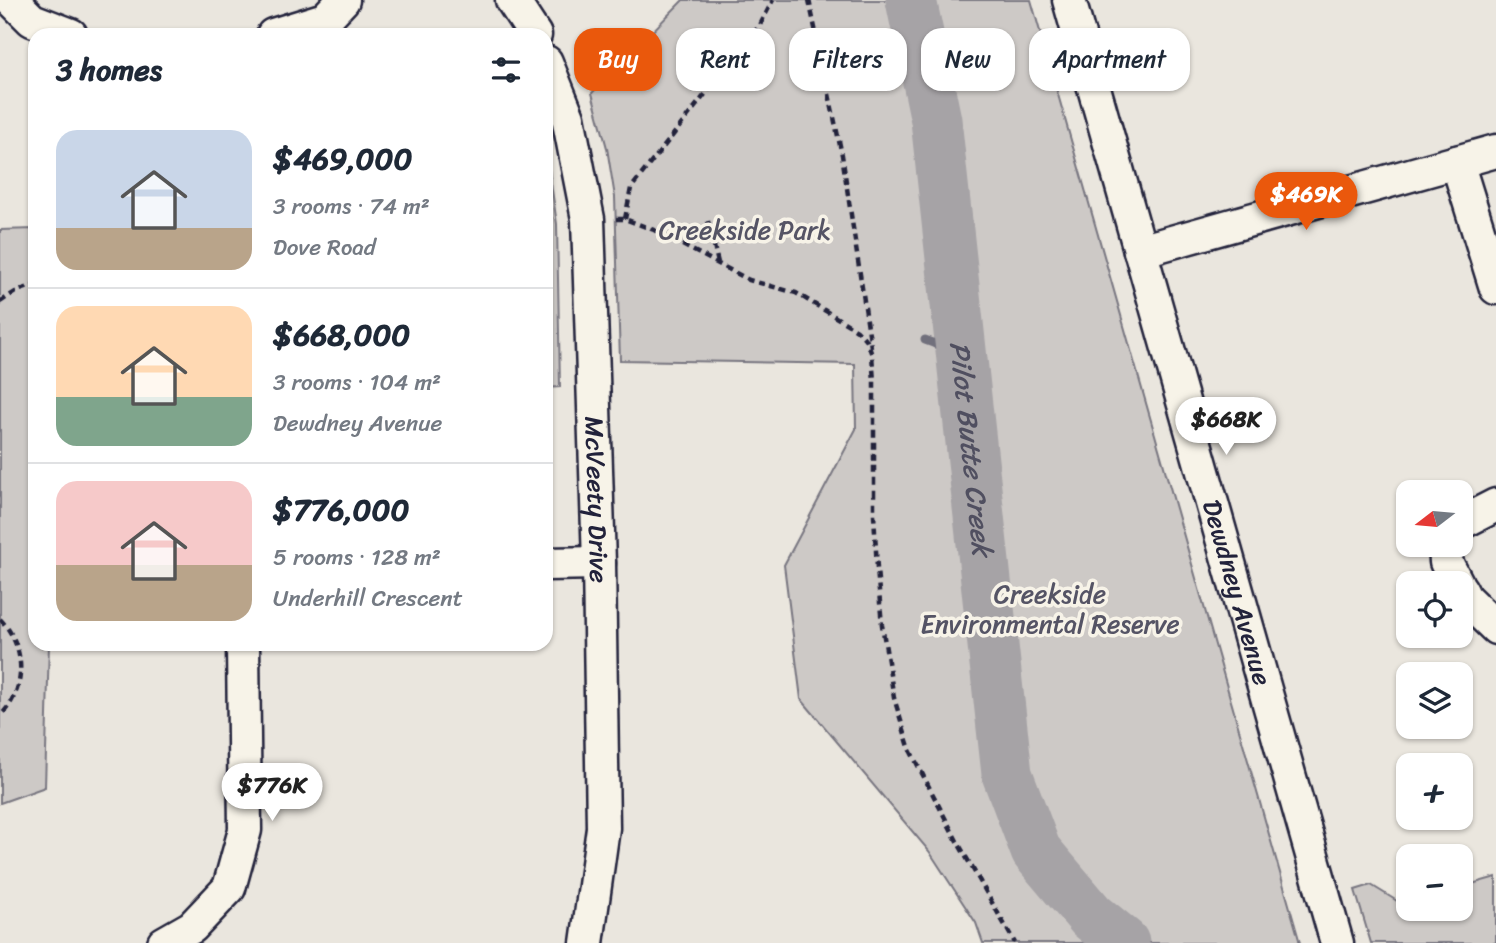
<!DOCTYPE html>
<meta charset="utf-8">
<style>
:root{--surface:#fff;--page:#f6f6f7;--text:#1f2937;--muted:#747a83;--line:#e0e1e3;--accent:#ea580c}
body{margin:0;font-family:Sriracha,sans-serif;background:var(--page);color:var(--text);height:100vh;display:flex;flex-direction:column;font-size:26px;white-space:nowrap}
*{box-sizing:border-box;margin:0}
p{font-size:23px;color:var(--muted)}
.icon{flex:none;width:38px;height:38px;fill:none;stroke:currentColor;stroke-width:2;stroke-linecap:round;stroke-linejoin:round}
.map{position:relative;flex:1;overflow:hidden}
.side{position:absolute;left:28px;top:28px;width:525px;height:623px;display:flex;flex-direction:column;background:var(--surface);border-radius:21px;box-shadow:0 2px 5px #0004}
.side>*{flex:none}
.banner{position:absolute;left:574px;top:28px;width:665px;height:63px;display:flex;gap:14px}
.needle{width:46px;rotate:254deg}
.controls{position:absolute;left:1396px;top:480px;display:grid;gap:14px}
.controls a{display:grid;place-items:center;width:77px;height:77px;border-radius:14px;background:var(--surface);box-shadow:0 2px 5px #0004;font-size:35px}
.price{position:absolute;translate:-50% -60px;padding:0 16px;border-radius:24px;background:#fff;color:#222;font-size:23px;line-height:46px;filter:drop-shadow(0 2px 4px #0008)}
.price::after{content:'';position:absolute;left:50%;top:42px;width:21px;height:16px;margin-left:-10px;background:inherit;clip-path:polygon(0 0,100% 0,50% 100%)}
.price.on{background:var(--accent);color:#fff}
ul{padding:0;list-style:none}
li{display:flex;align-items:center;gap:21px;height:175px;padding:0 28px}
li+li{border-top:2px solid var(--line)}
li span{display:grid;place-items:center;flex:none;width:196px;height:140px;border-radius:21px;color:#555}
li>.icon{margin-inline-start:auto}
span .icon{width:84px;height:84px;fill:#fffc;stroke-width:1}
li b{font-size:30px}
h2{display:flex;justify-content:space-between;align-items:center;height:84px;padding:0 28px;font-size:30px}
.chip{padding:0 24px;border-radius:21px;background:var(--surface);box-shadow:0 2px 5px #0004;font-size:24px;line-height:63px}
.chip.on{background:var(--accent);color:#fff}
.map>svg:first-child{display:block}
</style>
<div class="map">
<svg width="1496" height="943" viewBox="0 0 1496 943">
<rect width="100%" height="100%" fill="#eae6de"/>
<filter id="ink" filterUnits="userSpaceOnUse"><feTurbulence type="fractalNoise" baseFrequency=".0143" numOctaves="2"/><feDisplacementMap in="SourceGraphic" scale="14" xChannelSelector="R" yChannelSelector="G"/><feConvolveMatrix kernelMatrix="1 2 1 2 8 2 1 2 1" color-interpolation-filters="sRGB"/></filter>
<g filter="url(#ink)">
<!-- green -->
<path fill="#cdc9c6" stroke="#787680" stroke-width="2" d="M683,0H1031L1300,943H983L976,923L929,851L801,699L784,565L856,429L855,364L620,360L615,197L607,148L592,93Z
M546,149L557,224L560,387L546,388Z
M35,229V644H49L45,787L0,803V230Z
M1496,877V943H1371L1355,890L1371,885L1402,904L1409,902V908H1461V887Z"/>
<g fill="none" stroke-linecap="round" stroke-linejoin="round">
<!-- stream -->
<path stroke="#716f7b" stroke-width="9" d="M925,340C946,347 954,354 963,373"/>
<!-- river -->
<path stroke="#a6a3a6" stroke-width="51" id="s1" d="M911,0L936,120L1007,774L1036,851L1091,916L1124,943"/>
<defs>
<g id="minor">
<path d="M12,0L32,20L71,35"/>
<path d="M512,0L535,35"/>
<path id="s2" d="M1069,0L1337,943"/>
<path d="M273,35L325,19L343,0"/>
<path id="s3" d="M546,62L568,117L588,219L599,563L603,828L587,943"/>
<path d="M1457,162L1496,288"/>
<path d="M1140,251L1496,151"/>
<path d="M1461,523L1496,505"/>
<path d="M1445,544L1446,562L1457,583"/>
<path d="M546,564L599,563"/>
<path d="M1461,590L1465,598L1496,628"/>
<path d="M164,943L192,927L229,888L245,830L243,644"/>
</g>
</defs>
<!-- minor casing -->
<use href="#minor" stroke="#22223b" stroke-width="37"/>
<!-- path -->
<path stroke="#22223b" stroke-width="4.5" stroke-dasharray="7 5" stroke-linecap="butt" d="M809,0L842,155L871,347
M616,219H625L654,230L749,280L796,293L857,330L867,341L872,355L874,381V514L877,569L882,625L894,698L910,750L957,841L1015,943
M625,219L631,188L760,25L773,0
M546,220L558,219
M708,221L718,263
M0,302L17,291L35,285
M0,619C26,646 28,689 0,716"/>
<!-- minor -->
<use href="#minor" stroke="#f7f3e8" stroke-width="32"/>
</g>
</g>
<g text-anchor="middle" dominant-baseline="central" stroke-width="7" stroke-linejoin="round" paint-order="stroke">
<!-- park labels -->
<g font-size="26" fill="#555465" stroke="#f7f3e8">
<text x="745" y="230">Creekside Park</text>
<text x="1050" y="594">Creekside<tspan x="1050" dy="30">Environmental Reserve</tspan></text>
</g>
<!-- street labels -->
<g font-size="26" fill="#22223b" stroke="#f7f3e8">
<text stroke="none"><textPath href="#s3" startOffset="444">McVeety Drive</textPath></text>
<text stroke="none"><textPath href="#s2" startOffset="616">Dewdney Avenue</textPath></text>
</g>
<!-- water labels -->
<g font-size="28" font-style="italic" fill="#504f60" stroke="#f7f3e8">
<text stroke="none"><textPath href="#s1" startOffset="453">Pilot Butte Creek</textPath></text>
</g>
</g>
</svg>
<div class="controls">
<a><svg class="needle" viewBox="-14 -14 28 28"><path d="M0-13l5 13h-10z" fill="#e53935"/><path d="M0 13l5-13h-10z" fill="#747a83"/></svg></a>
<a><svg class="icon" aria-label="locate" viewBox="0 0 24 24"><circle cx="12" cy="12" r="6"/><path d="M12 2v4M12 18v4M2 12h4M18 12h4"/></svg></a>
<a><svg class="icon" aria-label="layers" viewBox="0 0 24 24"><path d="M12 4l9 5-9 5-9-5zM3 14l9 5 9-5"/></svg></a>
<a>+</a>
<a>−</a>
</div>
<b class="price on" style="left:1306px;top:232px">$469K</b>
<b class="price" style="left:1226px;top:457px">$668K</b>
<b class="price" style="left:272px;top:823px">$776K</b>
<div class="banner">
<a class="chip on">Buy</a>
<a class="chip">Rent</a>
<a class="chip">Filters</a>
<a class="chip">New</a>
<a class="chip">Apartment</a>
</div>
<section class="side">
<h2>3 homes<svg class="icon" aria-label="filters" viewBox="0 0 24 24"><path d="M4 7h16M4 17h16"/><circle cx="9" cy="7" r="2"/><circle cx="15" cy="17" r="2"/></svg></h2>
<ul>
<li><span style="background:linear-gradient(#c9d6e8 70%,#b9a48a 0)"><svg class="icon" aria-label="home" viewBox="0 0 24 24"><path d="M3 11l9-7 9 7M6 9v11h12V9"/></svg></span><div><b>$469,000</b><p>3 rooms · 74 m²</p><p>Dove Road</p></div></li>
<li><span style="background:linear-gradient(#ffd9b3 65%,#7fa58c 0)"><svg class="icon" aria-label="home" viewBox="0 0 24 24"><path d="M3 11l9-7 9 7M6 9v11h12V9"/></svg></span><div><b>$668,000</b><p>3 rooms · 104 m²</p><p>Dewdney Avenue</p></div></li>
<li><span style="background:linear-gradient(#f6c9c9 60%,#b9a48a 0)"><svg class="icon" aria-label="home" viewBox="0 0 24 24"><path d="M3 11l9-7 9 7M6 9v11h12V9"/></svg></span><div><b>$776,000</b><p>5 rooms · 128 m²</p><p>Underhill Crescent</p></div></li>
</ul>
</section>
</div>
